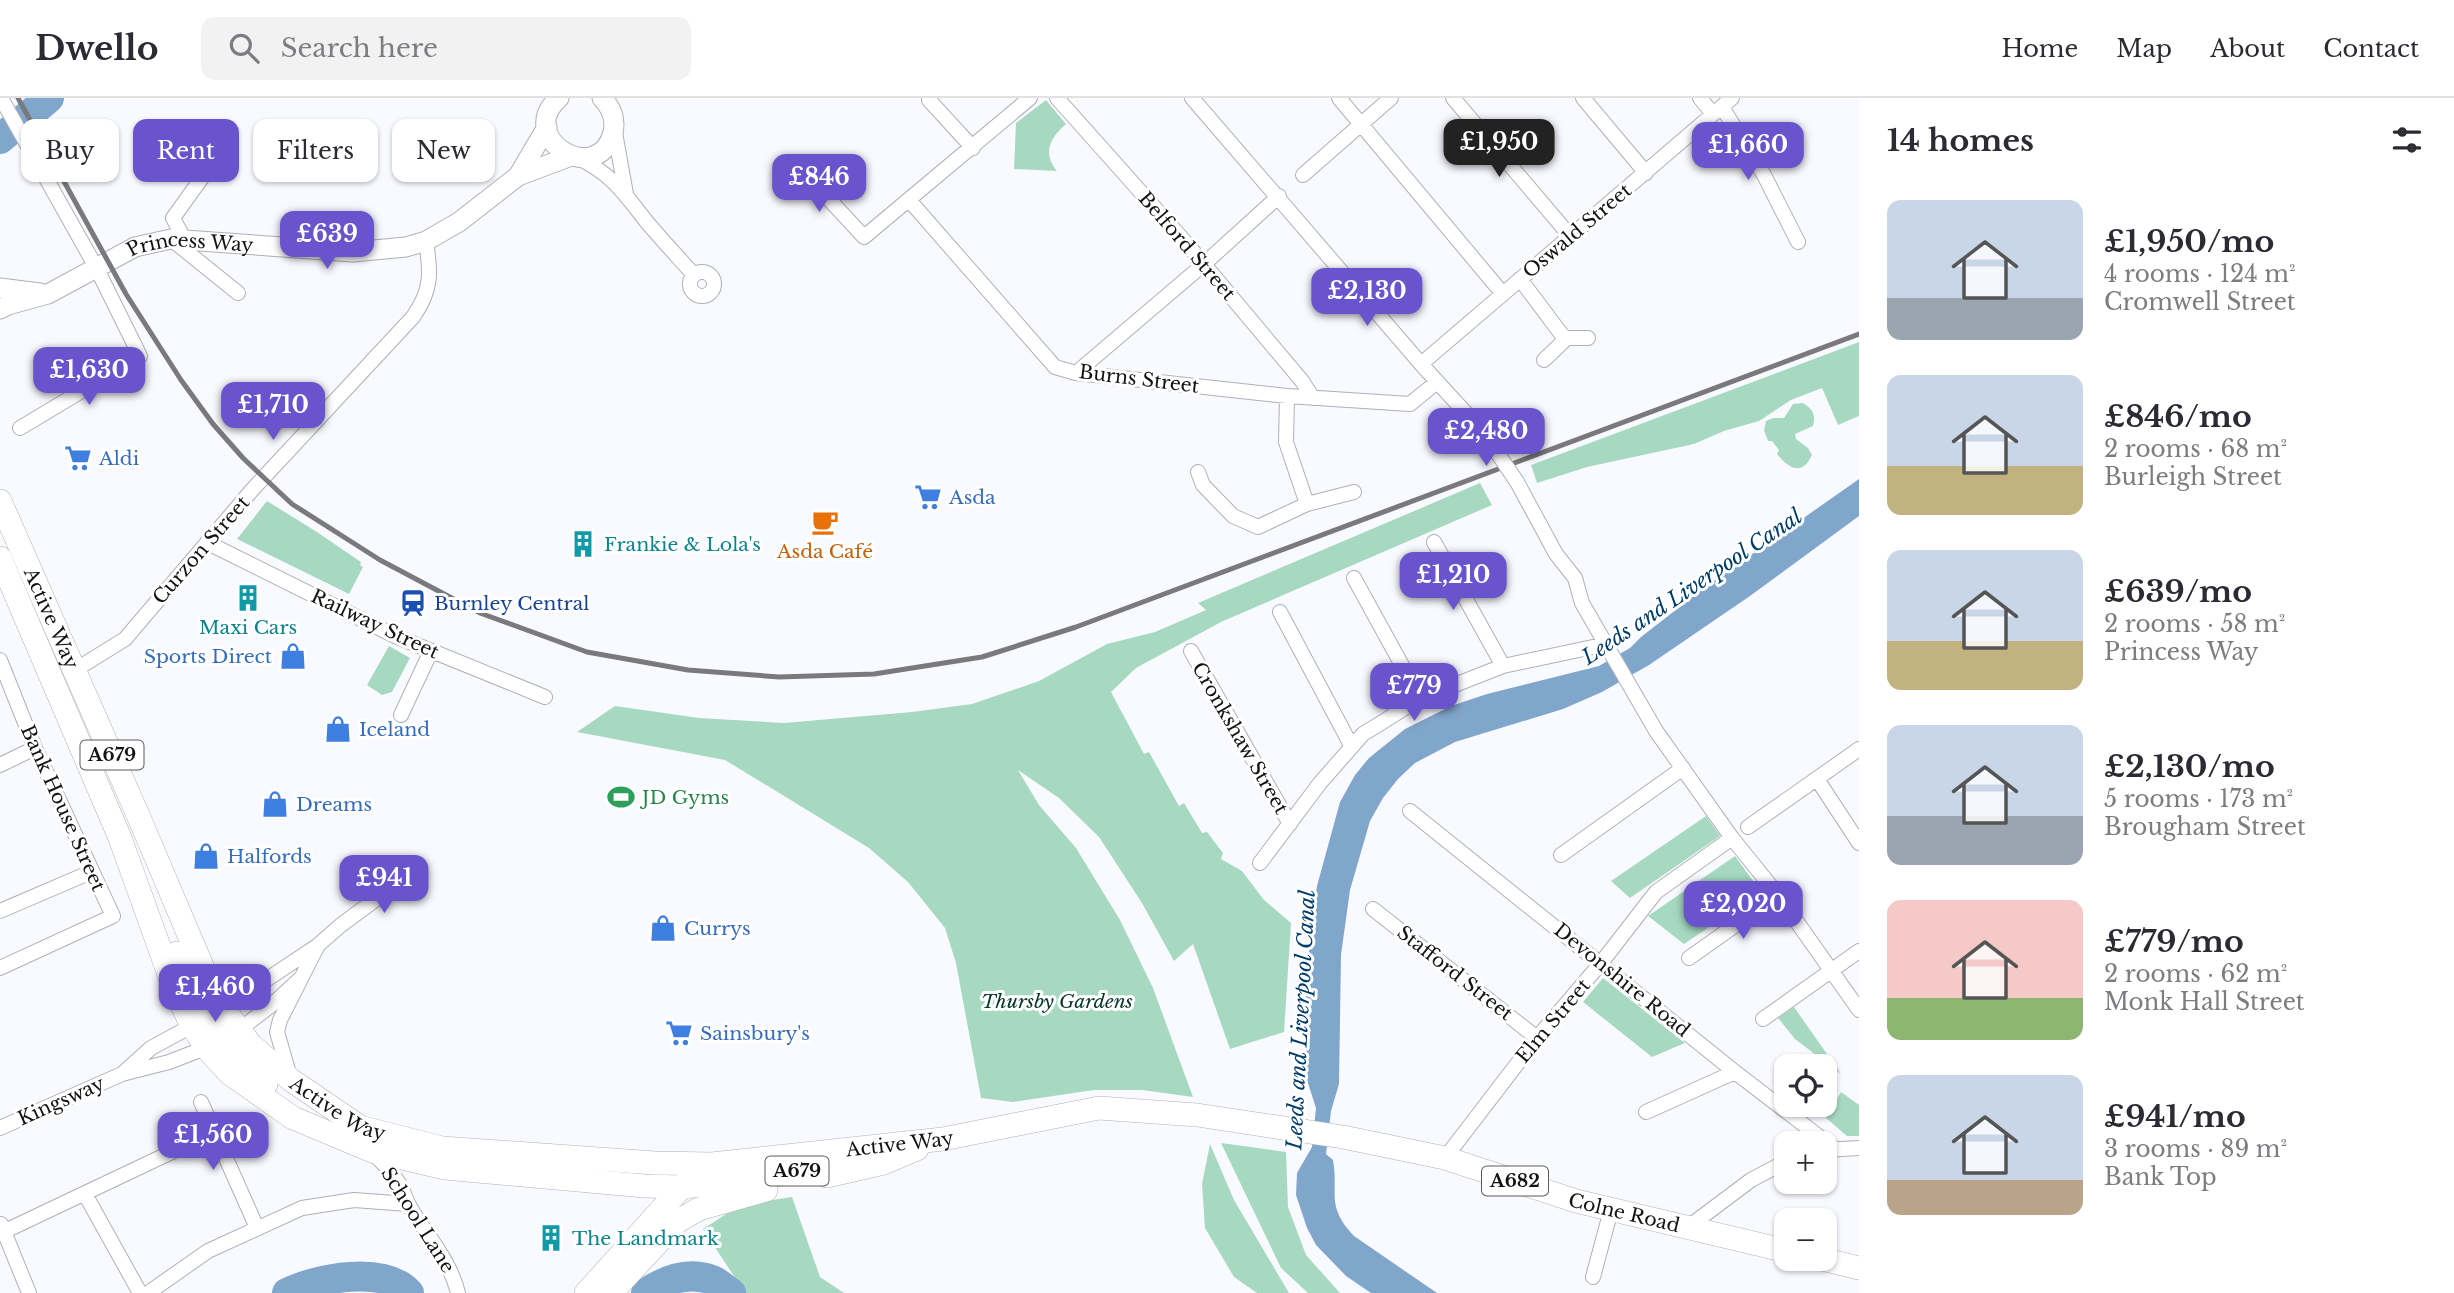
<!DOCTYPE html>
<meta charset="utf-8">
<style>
:root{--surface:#fff;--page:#f2f2f3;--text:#2b2b33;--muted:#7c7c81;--line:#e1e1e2;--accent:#6954cd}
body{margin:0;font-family:"Libre Baskerville",serif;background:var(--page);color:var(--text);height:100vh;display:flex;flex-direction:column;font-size:26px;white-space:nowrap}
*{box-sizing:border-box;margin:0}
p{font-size:23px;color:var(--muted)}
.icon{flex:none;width:38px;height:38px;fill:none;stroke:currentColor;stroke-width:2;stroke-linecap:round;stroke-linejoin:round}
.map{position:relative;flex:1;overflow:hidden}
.drawer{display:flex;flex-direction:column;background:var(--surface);width:595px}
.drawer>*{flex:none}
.banner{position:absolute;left:21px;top:21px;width:665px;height:63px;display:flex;gap:14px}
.tools{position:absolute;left:1774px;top:956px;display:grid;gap:14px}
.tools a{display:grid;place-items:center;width:63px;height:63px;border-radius:14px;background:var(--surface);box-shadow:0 2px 5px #0004;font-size:35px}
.price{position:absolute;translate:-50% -60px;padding:0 16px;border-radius:14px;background:var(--accent);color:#fff;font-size:23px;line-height:46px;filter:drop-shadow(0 2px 4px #0008)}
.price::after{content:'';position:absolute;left:50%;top:42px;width:21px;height:16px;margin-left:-10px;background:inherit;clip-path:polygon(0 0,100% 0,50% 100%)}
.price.active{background:#222;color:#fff}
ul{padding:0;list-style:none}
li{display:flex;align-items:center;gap:21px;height:175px;padding:0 28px}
li span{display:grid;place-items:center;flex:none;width:196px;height:140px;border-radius:14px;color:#555}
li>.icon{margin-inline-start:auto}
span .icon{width:84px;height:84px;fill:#fffc;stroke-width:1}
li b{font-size:30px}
h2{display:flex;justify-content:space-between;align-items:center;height:84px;padding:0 28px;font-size:30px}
.chip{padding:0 24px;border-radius:14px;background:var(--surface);box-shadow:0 2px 5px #0004;font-size:24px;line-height:63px}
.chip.active{background:var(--accent);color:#fff}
header{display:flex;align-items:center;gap:42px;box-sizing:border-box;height:98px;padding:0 35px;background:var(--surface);border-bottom:2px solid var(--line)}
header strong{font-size:33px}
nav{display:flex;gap:38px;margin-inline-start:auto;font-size:24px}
.search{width:490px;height:63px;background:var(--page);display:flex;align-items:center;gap:18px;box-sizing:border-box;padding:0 24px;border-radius:14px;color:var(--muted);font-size:26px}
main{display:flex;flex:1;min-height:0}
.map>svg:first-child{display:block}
</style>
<header>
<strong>Dwello</strong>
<div class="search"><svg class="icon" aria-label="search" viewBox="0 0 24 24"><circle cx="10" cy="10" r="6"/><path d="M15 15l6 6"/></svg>Search here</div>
<nav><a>Home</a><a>Map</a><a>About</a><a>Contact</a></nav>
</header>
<main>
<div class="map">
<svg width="1859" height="1195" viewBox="0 0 1859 1195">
<rect width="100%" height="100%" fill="#f9faff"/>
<!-- green -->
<path fill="#a7d9c1" d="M1046,2L1066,26C1050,40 1042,55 1057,73L1014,71L1016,25Z
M1859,244V318L1838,327L1822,290L1791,302L1759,323L1724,333L1694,346L1587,369L1537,385L1531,367Z
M1803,305C1813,311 1816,317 1813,328L1795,336L1796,341L1808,350L1812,357C1802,379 1788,370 1777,356L1779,352L1772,343H1768L1764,332L1766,323L1773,320H1784L1793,306Z
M1480,385L1492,407L1221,524L1136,570L1111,594L1144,656L1149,654L1179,708L1184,705L1202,735L1207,734L1223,755L1221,761L1242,773L1264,802L1291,825L1284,934L1230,951L1193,846L1174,863L1142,805L1099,739L1059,700L1018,672L1039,707L1076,750L1120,822L1153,890L1193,999L1142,992H1094L1013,1004L981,1000L956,865L945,830L908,784L869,750L725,662L577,634L615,608L699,620L784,625L912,614L972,606L1039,583L1107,546L1155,534L1206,512L1198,505Z
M267,403L317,434L361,464L360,467L363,469L349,496L237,441Z
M389,548L410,560L392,594L382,597L367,587Z
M1706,718L1720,738L1630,800L1611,783Z
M1735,758L1761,794L1684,846L1648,818Z
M1603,880L1685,945L1652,959L1583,904Z
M1794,909L1841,976L1795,941L1778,920Z
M1841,994L1859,1007V1038H1847L1826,1020Z
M1221,1045L1286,1054L1288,1109L1306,1157L1340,1195H1308L1281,1170Z
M1210,1046L1234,1102L1289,1195H1257L1234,1179L1205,1130L1202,1086Z
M792,1099L820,1179L844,1195H745L703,1131L740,1107Z"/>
<!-- water -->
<path fill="#81a6cb" d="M1859,381V418L1750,498L1649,567L1602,594L1563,611L1455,644L1415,665L1398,681L1383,700L1370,723L1350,792L1341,857L1339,986L1331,1013L1326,1056L1333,1062C1339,1096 1325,1107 1354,1138L1437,1195H1371L1346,1178L1316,1147L1307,1130L1296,1097L1297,1075L1312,1049L1316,1010L1307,982L1306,969V888L1310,842L1317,788L1340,704L1355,677L1369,660L1405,631L1451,608L1487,596L1599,568L1630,550L1641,539L1704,490Z"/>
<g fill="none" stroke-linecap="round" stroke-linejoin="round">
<!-- river -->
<path stroke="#81a6cb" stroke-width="30" d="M0,41L49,0
M287,1195C317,1180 384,1167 409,1195
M646,1195C665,1182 688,1173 712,1182C718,1184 725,1191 731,1195"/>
<defs>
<path id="street" d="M1,0L97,171L140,258L20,330
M1057,0L1187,146L1302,283L1313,300
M1192,0L1421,266L1484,335
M1339,0L1503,196
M1453,0L1571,139
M1583,0L1646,75
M1700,0L1713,16
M929,2L973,50
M1722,9L1764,77L1798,144
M614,29L626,96
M578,60C612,76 624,95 646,123C662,142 678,159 694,177
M800,70L864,139L1030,0
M1303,77L1391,0
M909,102L1055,269L1076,275L1287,298L1410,306L1437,284
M171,141L238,195
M184,141L173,120L229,42
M690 186a12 12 0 1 1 24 0a12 12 0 1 1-24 0Z
M1520,181L1562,237L1567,240H1588
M1544,262L1567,240
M1421,266L1732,0
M1076,275L1204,166L1279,98
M1198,374L1203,387L1233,418L1258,429L1307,406L1286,344L1287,298
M1517,384L1556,456L1575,480L1582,505L1656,633L1732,740L1778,797L1859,912
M1307,406L1354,394
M1434,444L1503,568
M208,445L395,538L545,599
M1354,480L1420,600
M1280,514L1352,649
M1191,553L1290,726
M0,562L35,650L113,818L0,870
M75,572L125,541L252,392L413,219C432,192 431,175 426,143
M401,617L431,553
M0,667L35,650
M1817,681L1859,745
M1410,713L1735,974L1834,1050
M1748,729L1859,651
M1561,757L1683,670
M1260,765L1320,685L1363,636L1381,625L1419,601L1503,568L1607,546
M1373,811L1537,940
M0,813L91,774
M1689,860L1778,797
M218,914L317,848L341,827L406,779
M1763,921L1859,853
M197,925L151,950L122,976L169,964L213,947
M234,936L274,905L300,881
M290,979L277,934L280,922L317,849
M201,1004L257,1130
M1646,1014L1735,974
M0,1030L122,976
M1826,1052L1859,1050
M373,1055C381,1064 392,1073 398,1084C404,1092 405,1101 410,1109C427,1138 450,1162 458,1195
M1445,1060L1537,940L1601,865L1656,794L1732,740
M85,1096L140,1195
M1,1126L29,1195
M1687,1130L1751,1082L1787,1063
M3,1134L214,1034
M1593,1179L1611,1112
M148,1195L208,1153L302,1110L354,1102L408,1106"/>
<g id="secondary">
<path d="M559,0C514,39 597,91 613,35C616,21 611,9 602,0"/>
<path d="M518,78L571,58"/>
<path d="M0,190L40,195"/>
<path id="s1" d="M0,211L8,207L48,196L135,149L171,141L353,154L406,149L426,143L459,124L518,78L547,29"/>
</g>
<g id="primary">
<path id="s2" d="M0,403L138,717L205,875L224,911L250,946L291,982L360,1029L442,1050L655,1065L712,1066L943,1041L1099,1010L1197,1017L1343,1039L1445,1060L1576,1103L1787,1153"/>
<path d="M0,460L120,740L174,890L192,928L207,951L229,975L293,1020L372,1053L445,1070L645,1088L681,1089L729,1085L840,1066"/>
<path d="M177,855L188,883L204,911L207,947"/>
<path d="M224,914L229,951L266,986"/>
<path d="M827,1078L884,1065L917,1051"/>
<path d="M1818,1160L1859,1170"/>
<path d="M586,1195L689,1081"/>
<path d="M611,1195L678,1123L699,1111L766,1092"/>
</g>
</defs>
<!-- street casing -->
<use href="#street" stroke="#afb0b8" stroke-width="16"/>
<!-- secondary casing -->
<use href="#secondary" stroke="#afb0b8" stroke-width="21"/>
<!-- primary casing -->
<use href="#primary" stroke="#afb0b8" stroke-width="24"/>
<!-- street -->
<use href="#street" stroke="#fff" stroke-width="14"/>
<!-- secondary -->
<use href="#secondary" stroke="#fff" stroke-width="19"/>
<!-- primary -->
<use href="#primary" stroke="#fff" stroke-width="23"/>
<!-- rail -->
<path stroke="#7a7a7e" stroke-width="5" d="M18,0L126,196L181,282L213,326L243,360L292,406L380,462L480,515L587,554L688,572L779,579L874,576L982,559L1076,529L1859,236"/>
<defs>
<path id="street-bridge" d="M1484,335L1517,384"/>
</defs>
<!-- street-bridge casing -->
<use href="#street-bridge" stroke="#afb0b8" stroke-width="16" stroke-linecap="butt"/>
<!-- street-bridge -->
<use href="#street-bridge" stroke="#fff" stroke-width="14"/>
</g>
<!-- icons -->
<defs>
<symbol id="supermarket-bare" viewBox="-9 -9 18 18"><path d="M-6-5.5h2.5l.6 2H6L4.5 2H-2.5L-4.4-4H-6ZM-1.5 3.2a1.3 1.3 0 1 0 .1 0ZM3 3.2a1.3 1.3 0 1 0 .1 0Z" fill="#3f7fe0" stroke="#fff" stroke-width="2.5" paint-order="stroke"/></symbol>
<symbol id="cafe-bare" viewBox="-9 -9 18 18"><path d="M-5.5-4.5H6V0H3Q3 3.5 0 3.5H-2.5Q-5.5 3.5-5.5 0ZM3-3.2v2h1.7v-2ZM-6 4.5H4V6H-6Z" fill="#e8710a" stroke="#fff" stroke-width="2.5" paint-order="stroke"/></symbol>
<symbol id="building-bare" viewBox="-9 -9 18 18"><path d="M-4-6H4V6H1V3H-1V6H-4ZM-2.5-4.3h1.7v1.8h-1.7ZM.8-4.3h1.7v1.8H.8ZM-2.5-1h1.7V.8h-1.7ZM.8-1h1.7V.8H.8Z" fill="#0f9aa8" stroke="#fff" stroke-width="2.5" paint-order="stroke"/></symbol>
<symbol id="station-bare" viewBox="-9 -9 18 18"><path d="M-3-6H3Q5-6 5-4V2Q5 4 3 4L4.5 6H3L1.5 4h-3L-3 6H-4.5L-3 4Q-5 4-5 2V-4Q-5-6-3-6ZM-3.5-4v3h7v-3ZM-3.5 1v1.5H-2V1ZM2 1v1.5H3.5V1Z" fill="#1a4fb4" stroke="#fff" stroke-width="2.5" paint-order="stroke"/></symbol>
<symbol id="shop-bare" viewBox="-9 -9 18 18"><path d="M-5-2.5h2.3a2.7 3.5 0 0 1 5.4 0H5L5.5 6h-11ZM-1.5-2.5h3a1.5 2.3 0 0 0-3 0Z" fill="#3f7fe0" stroke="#fff" stroke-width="2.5" paint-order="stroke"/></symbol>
<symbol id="stadium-bare" viewBox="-9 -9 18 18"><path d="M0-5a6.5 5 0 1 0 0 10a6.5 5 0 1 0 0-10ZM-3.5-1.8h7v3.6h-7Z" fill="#2e9e5b" stroke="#fff" stroke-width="2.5" paint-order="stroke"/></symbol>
</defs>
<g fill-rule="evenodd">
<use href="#supermarket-bare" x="59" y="341" width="38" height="38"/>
<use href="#supermarket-bare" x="909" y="380" width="38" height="38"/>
<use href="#cafe-bare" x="806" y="405" width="38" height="38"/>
<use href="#building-bare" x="564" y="427" width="38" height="38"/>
<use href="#building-bare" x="229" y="481" width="38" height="38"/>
<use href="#station-bare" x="394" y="486" width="38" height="38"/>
<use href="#shop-bare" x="274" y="539" width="38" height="38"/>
<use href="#shop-bare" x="319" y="612" width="38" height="38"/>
<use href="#stadium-bare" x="602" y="680" width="38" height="38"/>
<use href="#shop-bare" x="256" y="687" width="38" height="38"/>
<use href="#shop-bare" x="187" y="739" width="38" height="38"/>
<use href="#shop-bare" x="644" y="811" width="38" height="38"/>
<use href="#supermarket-bare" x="660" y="916" width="38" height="38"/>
<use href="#building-bare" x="532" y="1121" width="38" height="38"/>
</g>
<g text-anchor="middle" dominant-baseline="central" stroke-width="6" stroke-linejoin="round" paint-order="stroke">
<!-- shield labels -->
<g fill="#fff" stroke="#5a5a5c" stroke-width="2">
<rect x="80.5" y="642.5" width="63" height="29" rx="5"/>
<rect x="765.5" y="1058.5" width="63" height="29" rx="5"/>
<rect x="1482" y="1068.5" width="66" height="29" rx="5"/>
</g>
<g font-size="18" font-weight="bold" fill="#131316">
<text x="112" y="657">A679</text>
<text x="797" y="1073">A679</text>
<text x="1515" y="1083">A682</text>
</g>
<!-- street labels -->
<g font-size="19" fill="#131316" stroke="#fff">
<text transform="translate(1577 133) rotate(-40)">Oswald Street</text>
<text transform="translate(1187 148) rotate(49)">Belford Street</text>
<text stroke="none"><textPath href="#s1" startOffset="205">Princess Way</textPath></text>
<text transform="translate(1139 281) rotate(7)">Burns Street</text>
<text transform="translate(201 452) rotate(-49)">Curzon Street</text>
<text stroke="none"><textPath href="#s2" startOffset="128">Active Way</textPath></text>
<text transform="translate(375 526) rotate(25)">Railway Street</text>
<text transform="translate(1240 640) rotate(60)">Cronkshaw Street</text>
<text transform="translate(63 710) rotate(66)">Bank House Street</text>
<text transform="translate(1455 875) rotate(38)">Stafford Street</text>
<text transform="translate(1622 882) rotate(39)">Devonshire Road</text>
<text transform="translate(1553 923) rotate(-50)">Elm Street</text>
<text transform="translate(61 1003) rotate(-24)">Kingsway</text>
<text stroke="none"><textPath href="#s2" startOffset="709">Active Way</textPath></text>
<text stroke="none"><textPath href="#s2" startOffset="1281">Active Way</textPath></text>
<text stroke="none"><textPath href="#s2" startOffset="2021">Colne Road</textPath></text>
<text transform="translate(418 1122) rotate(58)">School Lane</text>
</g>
<!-- shop labels -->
<g font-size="19" fill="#366cbe" stroke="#fff" text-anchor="start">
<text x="99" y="360">Aldi</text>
<text x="949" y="399">Asda</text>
<text x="272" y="558" text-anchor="end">Sports Direct</text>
<text x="359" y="631">Iceland</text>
<text x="296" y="706">Dreams</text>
<text x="227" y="758">Halfords</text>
<text x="684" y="830">Currys</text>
<text x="700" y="935">Sainsbury's</text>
</g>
<!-- culture labels -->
<g font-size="19" fill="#0d838f" stroke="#fff" text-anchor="start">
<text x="604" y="446">Frankie &amp; Lola's</text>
<text x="248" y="529" text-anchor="middle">Maxi Cars</text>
<text x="572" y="1140">The Landmark</text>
</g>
<!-- food labels -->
<g font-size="19" fill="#c56008" stroke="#fff">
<text x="825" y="453">Asda Café</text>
</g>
<!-- transit labels -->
<g font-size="19" fill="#164399" stroke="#fff" text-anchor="start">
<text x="434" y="505">Burnley Central</text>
</g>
<!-- leisure labels -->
<g font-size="19" fill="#27864d" stroke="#fff" text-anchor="start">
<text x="642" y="699">JD Gyms</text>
</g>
<!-- park labels -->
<g font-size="19" font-style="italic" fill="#073726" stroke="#fff">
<text x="1057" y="903">Thursby Gardens</text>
</g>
<!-- water labels -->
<g font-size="21" font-style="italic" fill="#003c6a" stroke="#fff">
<text transform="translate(1692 489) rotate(-34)">Leeds and Liverpool Canal</text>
<text transform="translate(1301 922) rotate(-87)">Leeds and Liverpool Canal</text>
</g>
</g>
</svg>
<div class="tools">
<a><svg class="icon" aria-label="locate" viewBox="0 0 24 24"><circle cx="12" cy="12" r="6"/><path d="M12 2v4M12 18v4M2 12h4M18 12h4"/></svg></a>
<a>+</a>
<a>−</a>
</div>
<b class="price active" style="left:1499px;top:81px">£1,950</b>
<b class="price" style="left:1748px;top:84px">£1,660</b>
<b class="price" style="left:819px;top:116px">£846</b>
<b class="price" style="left:327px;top:173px">£639</b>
<b class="price" style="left:1367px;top:230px">£2,130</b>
<b class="price" style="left:89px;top:309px">£1,630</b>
<b class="price" style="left:273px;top:344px">£1,710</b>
<b class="price" style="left:1486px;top:370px">£2,480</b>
<b class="price" style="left:1453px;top:514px">£1,210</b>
<b class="price" style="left:1414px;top:625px">£779</b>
<b class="price" style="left:384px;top:817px">£941</b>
<b class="price" style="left:1743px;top:843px">£2,020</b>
<b class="price" style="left:215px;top:926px">£1,460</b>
<b class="price" style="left:213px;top:1074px">£1,560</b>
<div class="banner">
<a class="chip">Buy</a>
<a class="chip active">Rent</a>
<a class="chip">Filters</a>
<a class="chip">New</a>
</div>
</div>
<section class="drawer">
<h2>14 homes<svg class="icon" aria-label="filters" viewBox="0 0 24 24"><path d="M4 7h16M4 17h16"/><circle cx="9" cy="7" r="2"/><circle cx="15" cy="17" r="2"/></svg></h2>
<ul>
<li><span style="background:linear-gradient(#c9d6e8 70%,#9aa5b1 0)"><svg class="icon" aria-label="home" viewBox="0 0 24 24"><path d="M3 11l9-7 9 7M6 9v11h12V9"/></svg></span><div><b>£1,950/mo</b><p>4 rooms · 124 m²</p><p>Cromwell Street</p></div></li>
<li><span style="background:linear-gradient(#c9d6e8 65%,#c2b280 0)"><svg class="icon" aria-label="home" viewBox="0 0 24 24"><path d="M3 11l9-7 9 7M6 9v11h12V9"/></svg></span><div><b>£846/mo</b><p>2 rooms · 68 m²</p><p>Burleigh Street</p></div></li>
<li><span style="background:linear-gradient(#c9d6e8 65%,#c2b280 0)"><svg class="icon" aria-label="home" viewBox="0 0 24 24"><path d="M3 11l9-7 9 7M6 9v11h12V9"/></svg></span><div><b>£639/mo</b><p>2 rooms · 58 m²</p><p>Princess Way</p></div></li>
<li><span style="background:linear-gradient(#c9d6e8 65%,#9aa5b1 0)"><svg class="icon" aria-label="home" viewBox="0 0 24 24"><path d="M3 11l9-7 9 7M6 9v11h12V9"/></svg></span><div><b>£2,130/mo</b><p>5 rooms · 173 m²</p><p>Brougham Street</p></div></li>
<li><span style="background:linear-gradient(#f6c9c9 70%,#8fb573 0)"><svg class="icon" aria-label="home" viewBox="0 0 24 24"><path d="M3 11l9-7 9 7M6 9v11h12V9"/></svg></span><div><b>£779/mo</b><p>2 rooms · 62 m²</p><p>Monk Hall Street</p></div></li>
<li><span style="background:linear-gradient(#c9d6e8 75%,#b9a48a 0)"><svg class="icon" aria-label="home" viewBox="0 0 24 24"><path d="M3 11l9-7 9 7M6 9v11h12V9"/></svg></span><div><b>£941/mo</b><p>3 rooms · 89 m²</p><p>Bank Top</p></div></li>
</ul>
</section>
</main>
